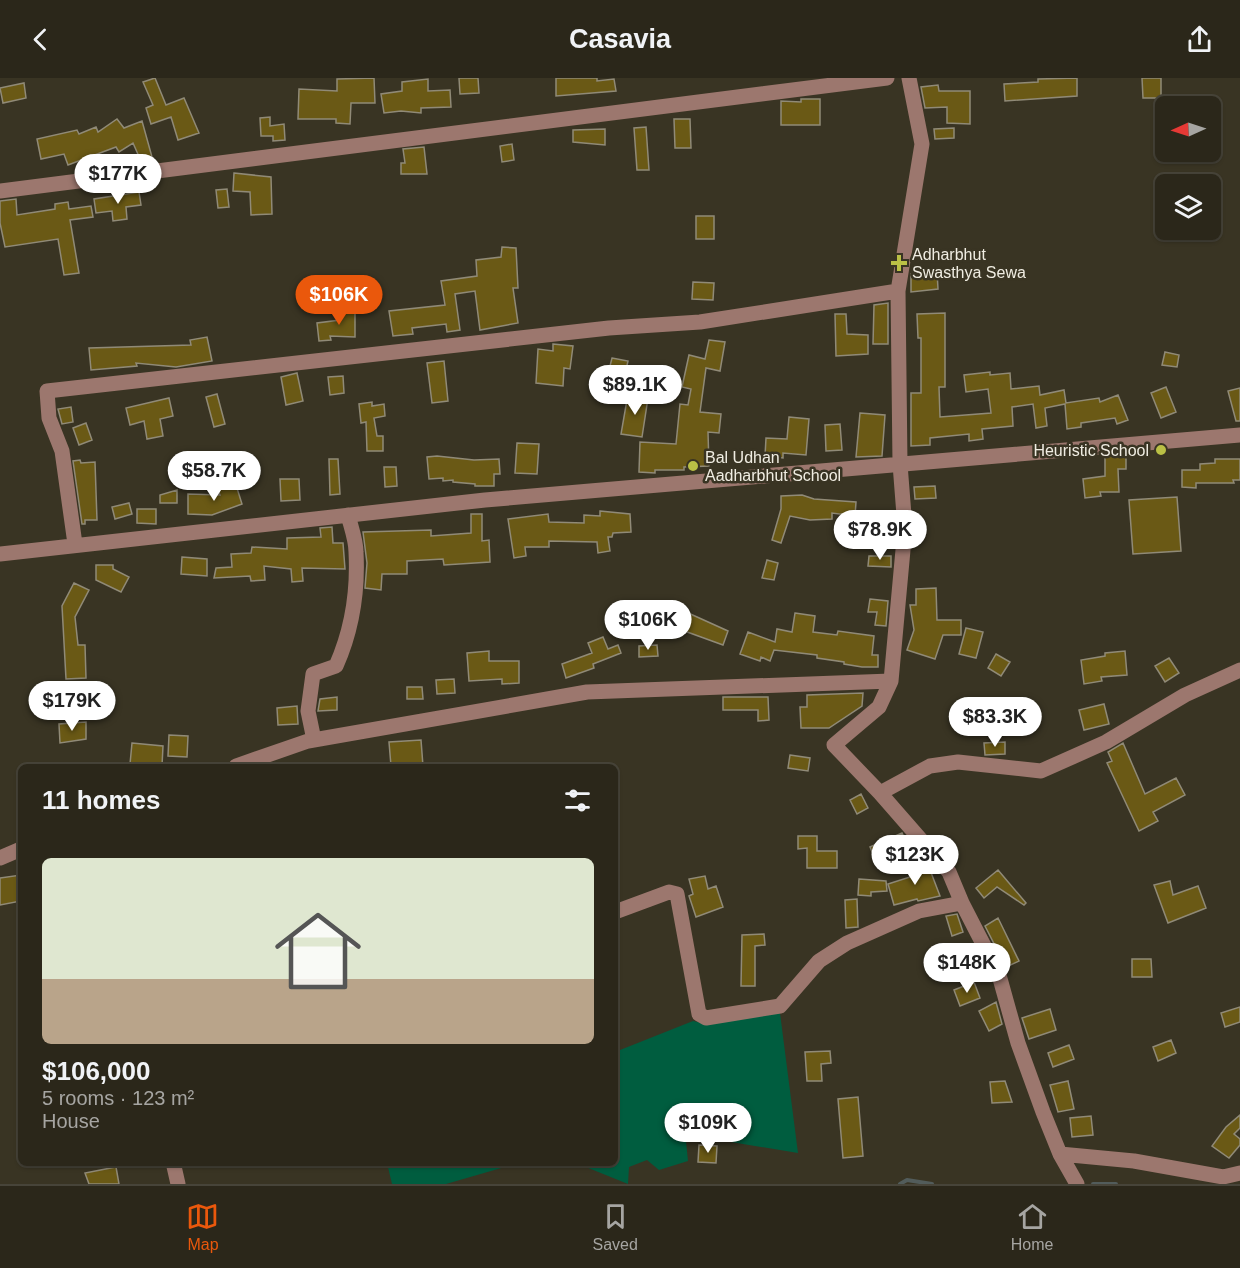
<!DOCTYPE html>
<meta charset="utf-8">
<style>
:root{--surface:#2b271a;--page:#373327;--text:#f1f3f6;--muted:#a6a5a2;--line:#474439;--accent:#ea580c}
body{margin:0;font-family:Arial,sans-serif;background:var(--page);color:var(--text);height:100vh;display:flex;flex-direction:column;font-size:22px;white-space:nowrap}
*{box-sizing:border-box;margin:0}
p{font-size:20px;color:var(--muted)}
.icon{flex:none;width:33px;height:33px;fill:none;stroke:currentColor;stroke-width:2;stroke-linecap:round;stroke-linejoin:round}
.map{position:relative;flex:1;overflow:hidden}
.details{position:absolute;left:18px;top:686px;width:600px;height:402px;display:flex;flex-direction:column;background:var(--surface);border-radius:9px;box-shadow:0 2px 4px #0004,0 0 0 2px var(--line)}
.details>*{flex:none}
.needle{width:39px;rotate:267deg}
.tools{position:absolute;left:1155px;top:18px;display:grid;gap:12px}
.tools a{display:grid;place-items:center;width:66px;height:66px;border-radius:9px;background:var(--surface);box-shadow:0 2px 4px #0004,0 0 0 2px var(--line);font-size:30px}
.price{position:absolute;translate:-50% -51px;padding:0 14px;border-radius:21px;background:#fff;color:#222;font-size:20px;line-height:39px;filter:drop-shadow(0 2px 3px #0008)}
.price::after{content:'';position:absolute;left:50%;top:36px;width:18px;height:14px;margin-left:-9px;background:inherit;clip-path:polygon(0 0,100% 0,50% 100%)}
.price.on{background:var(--accent);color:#fff}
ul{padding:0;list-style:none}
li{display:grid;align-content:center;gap:12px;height:318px;padding:0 24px}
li+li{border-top:2px solid var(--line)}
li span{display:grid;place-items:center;height:186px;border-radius:9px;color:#555}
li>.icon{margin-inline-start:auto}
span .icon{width:108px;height:108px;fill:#fffc;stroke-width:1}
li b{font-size:26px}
h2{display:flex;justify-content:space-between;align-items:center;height:72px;padding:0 24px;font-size:26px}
header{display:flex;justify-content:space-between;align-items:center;height:78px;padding:0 24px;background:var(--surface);font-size:27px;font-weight:700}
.tab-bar{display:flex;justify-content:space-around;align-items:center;height:84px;border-top:2px solid var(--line);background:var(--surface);font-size:16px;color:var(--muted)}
.tab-bar a{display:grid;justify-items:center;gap:3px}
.tab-bar .on{color:var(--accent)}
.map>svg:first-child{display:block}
</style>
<header><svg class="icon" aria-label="back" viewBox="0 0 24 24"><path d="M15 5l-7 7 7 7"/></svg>Casavia<svg class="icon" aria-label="share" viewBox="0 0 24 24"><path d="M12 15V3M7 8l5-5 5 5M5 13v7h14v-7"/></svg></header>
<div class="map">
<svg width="1240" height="1106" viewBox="0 0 1240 1106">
<rect width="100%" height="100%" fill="#393423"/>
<!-- green -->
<path fill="#005d3f" d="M780,935L798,1075L731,1064L709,1047L685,1053L688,1083L659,1092L647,1082L629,1089L628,1106L576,1085L615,1084V974L693,943L706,946Z
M387,1085V1084L519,1085L446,1106H392Z"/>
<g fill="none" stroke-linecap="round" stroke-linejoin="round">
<!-- stream -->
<path stroke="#525c5b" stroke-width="4" d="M900,1106L907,1102L932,1106
M1093,1106H1116"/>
</g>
<!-- building -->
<path fill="#6a5915" stroke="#908a77" stroke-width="1.5" d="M155,0L166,27L184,20L199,55L178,62L171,39L151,46L146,30L153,27L143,4Z
M374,0L375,25H351L350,46L336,45V41H298L299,11L337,13V1Z
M459,0H478L479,15L460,16Z
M556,0H597V3L614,1L616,13L556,18Z
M1077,0V18L1005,23L1004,6L1038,4V1Z
M1142,0H1161V20H1143Z
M428,1V13L450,12L451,29L421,30V35L401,33L384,35L381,16L402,13V4Z
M24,5L26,20L3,25L0,10Z
M938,7L939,13H970V46L947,45V29L925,30L921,9Z
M801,21H820V47H781V23L801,24Z
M270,39V48L284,46L285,62L273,63V58H261L260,40Z
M117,41L124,50L142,43L152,79L141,83L133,65L119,74L116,69L68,87L64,76L41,81L37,61L77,52L79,56L96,49L98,54Z
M674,41H690L691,70H675Z
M646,49L649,92H637L634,50Z
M954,50V60L935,61L934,51Z
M605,51V67L573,64V52Z
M512,66L514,82L502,84L500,68Z
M424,69L427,96H401V85H405L403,71Z
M234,95L271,99L272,136L251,137L250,114L233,113Z
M227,111L229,129L218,130L216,112Z
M139,114L141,127L126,129L127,141L113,143L112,133L96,135L94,121Z
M16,121L17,137L55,131V126L68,124L69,131L91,128L93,139L70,142L79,195L64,197L58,161L5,169L0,145V123Z
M696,138H714V161H696Z
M502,169L516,170L518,210H513L518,245L480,252L475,213L455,216L460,252L447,254L446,246L412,250L413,256L393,258L389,233L445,227L441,203L477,198L476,182L501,179Z
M937,193L938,211L911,214V196Z
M693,204L714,205L713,222L692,221Z
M888,225V266H873L874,227Z
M340,229L355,230V259L330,258L331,262L319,263L317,245L340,242Z
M945,235V309H939L940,339L991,335L988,311L966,314L964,297L990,294V297L1010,295L1011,311L1039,308L1040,317L1064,312L1066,325L1099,320L1100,324L1118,317L1128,342L1117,346L1115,340L1081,345V349L1067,351L1065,326L1045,330L1047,348L1036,350L1033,326L1012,329L1013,348L982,351L983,361L969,363V356L930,360V367L911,368V315H921V260H918L917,236Z
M835,236H846L847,256L868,257V276L836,278Z
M207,259L212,283L176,289L136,285L137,288L91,292L89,270L191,267L190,262Z
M709,262L725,264L720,293L706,290L700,334L721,336L719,355L708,354L709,388L684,389V392H655V395L639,394L640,364L676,366L680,326L688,327L691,311L682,309L689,277L705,281Z
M553,266L573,268L570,291L564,290L563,308L536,305L538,271L553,273Z
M1165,274L1179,277L1177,289L1162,287Z
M612,280L628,283L625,296L609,292Z
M444,283L448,323L432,325L427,285Z
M297,295L303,323L286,327L281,299Z
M343,298L344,315L330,317L328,299Z
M1166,309L1176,334L1161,340L1151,315Z
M1240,310V343H1236L1228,313Z
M217,316L225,346L214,349L206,319Z
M628,316L648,320L642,359L621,356Z
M169,320L173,338L160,341L163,358L147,361L144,343L130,347L126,330Z
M372,324V328L384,326L385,338L374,340L377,358H383V373H367L366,344L361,345L359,326Z
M71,329L73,344L62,346L58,331Z
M860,335L885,337L882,378L856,379Z
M789,339L809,341L806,377L783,375V380L765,378L766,360L787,361Z
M86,345L92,362L79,367L73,350Z
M840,346L842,372L826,373L825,347Z
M517,365L539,366L537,396L515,395Z
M1120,377H1126V391H1118L1119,414H1100L1101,418L1085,420L1083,401L1105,398V378Z
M437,378L474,382L499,381L500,396H494V408H475V406L453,404V402L443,403V400L429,401L427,379Z
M329,381H338L340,416L330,417Z
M1215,381H1240V402H1233L1234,405H1196V410L1182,409V392H1200V386L1215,385Z
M80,382L81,385L95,384L97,442H85V446H82L73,383Z
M384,389H396L397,408L385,409Z
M280,401H299L300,422L281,423Z
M236,407L242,426L212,437L188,436V416L220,417L218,412Z
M935,408L936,420L915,421L914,409Z
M177,412V425H160V417Z
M802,417L814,421L856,424L855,438L832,435V441L810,442L790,438L781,465L772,462L781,431V418Z
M1177,419L1181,473L1133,476L1129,422Z
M129,425L132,436L115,441L112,429Z
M137,431H156V446L137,445Z
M600,433L630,436L631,454L613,455L612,459H608L610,473L598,475L597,464L549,463V469H525L526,478L514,480L508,441L548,436L549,444L584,445V437L600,438Z
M471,436H482V463L489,462L490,484L444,487L443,481L407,483V496H382L381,512L365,510L367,485L363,454L431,452V458L471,455Z
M332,449L333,465H343L345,491L302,490L303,503L292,504L291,491L264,488L265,502L251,503L250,498L214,500L216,490L232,489L231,476L251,475L252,469L287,471V460L321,459L320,450Z
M869,478H891V489L868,488Z
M182,479L207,481V498L181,496Z
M767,482L778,485L774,502L762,500Z
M96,487H113V491L129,499L121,514L96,502Z
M74,505L89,512L75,539L78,567H85L86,600L66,601L62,528Z
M936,510L937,542H961V557H943L935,581L907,572L914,552L910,527H916V511Z
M870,521L888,523L886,548L875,547L877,534H868Z
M686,534L728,553L723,567L679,551Z
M795,535L815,538L813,554L837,557L838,553L874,558L872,577H878V589H862L844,586V584L817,580V577L774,572L770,583L761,579L760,583L740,576L748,554L775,564L777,551L792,554Z
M966,550L983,554L976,580L959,576Z
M603,559L608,571L618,567L621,575L593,586L594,590L566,600L562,586L592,575L588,565Z
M657,567L658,578L639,579V568Z
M489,573V583H519V605L502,606V601L469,603L467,575Z
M1125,573L1127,597L1101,599L1102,603L1084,606L1081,582L1105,578V575Z
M996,576L1010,584L1001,598L988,590Z
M1169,580L1179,595L1165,604L1155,588Z
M454,601L455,615L437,616L436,602Z
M407,609H422L423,621H407Z
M863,615L862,628L829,650H801L800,629H807V617Z
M337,619V632L318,633L320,621Z
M723,619H768L769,642L758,643V632H723Z
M1104,626L1109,646L1084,652L1079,632Z
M297,628L298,646L278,647L277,630Z
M86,644V661L60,665L59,646Z
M169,657L188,658L187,679L168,678Z
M421,662L423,688H391L389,664Z
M1005,664V676L985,677L984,665Z
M132,665L163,668L162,688L130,686Z
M1123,665L1145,716L1176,700L1185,717L1153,734L1158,743L1139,753L1107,685L1112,683L1108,674Z
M790,677L810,680L808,693L788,690Z
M861,716L868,730L857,736L850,722Z
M902,755L911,774L878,788L870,769Z
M798,758H817V773H837V790H807V770L798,771Z
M927,784L940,818L918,823L917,821L894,827L888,806L910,799L908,790Z
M998,792L1026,825L1024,827L997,809L984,820L976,810Z
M21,797V823L0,827V800Z
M705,798L708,811L716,808L723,829L696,839L689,818L693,816L689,801Z
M859,801L886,803L887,813L871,814V818L858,817Z
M1170,803L1173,817L1198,808L1206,830L1168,845L1154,807Z
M857,821L858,849L846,850L845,822Z
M957,836L963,854L952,858L946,838Z
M998,840L1019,883L1006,889L985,848Z
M764,856L765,867L755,868V908H741L742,857Z
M1132,881H1151L1152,899H1132Z
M974,904L980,920L960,928L954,912Z
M996,924L1002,946L989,953L979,933Z
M1240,929V944L1225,949L1221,935Z
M1050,931L1056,952L1029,961L1022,940Z
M1171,962L1176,975L1158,983L1153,969Z
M1069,967L1074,981L1053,989L1048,975Z
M830,973L831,985L821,986L822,1003H807L805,974Z
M1005,1003L1012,1024L992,1025L990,1004Z
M1068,1003L1074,1031L1058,1034L1050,1007Z
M858,1019L863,1078L843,1080L838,1021Z
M1240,1037V1050L1234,1056L1240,1061V1067L1229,1080L1212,1068L1226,1049Z
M1091,1038L1093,1057L1072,1059L1070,1040Z
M699,1067L717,1068L716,1085L698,1084Z
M116,1089L119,1106H89L85,1095Z"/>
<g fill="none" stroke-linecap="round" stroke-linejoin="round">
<!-- minor -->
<path stroke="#9c776e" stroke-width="15" d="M909,0L922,66L898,213L900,386L905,450L891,603L879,629L834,667L880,715L949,794L962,825L999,897L1018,965L1043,1034L1060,1076L1077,1106
M0,113L887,0
M75,466L62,373L49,340L47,313L609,250L700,244L898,213
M0,476L485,422L1240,357
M314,662L308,633L313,596L336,588C352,552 358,512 356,474C356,462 351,449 348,437
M236,688L308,663L587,614L891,603
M880,715L930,688L958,684L1041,693L1106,664L1185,617L1240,592
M0,780L21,771
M615,834L669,814L677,816L699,936L706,940L780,928L819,883L847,865L919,833L962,825
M1060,1076L1134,1083L1223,1099L1240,1095
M173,1084L178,1106"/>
</g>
<!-- markers -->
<g fill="#bac045" stroke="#393423" stroke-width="2">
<path d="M896 176h6v6h6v6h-6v6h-6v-6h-6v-6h6z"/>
<circle cx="1161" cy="372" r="6"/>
<circle cx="693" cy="388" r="6"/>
</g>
<g text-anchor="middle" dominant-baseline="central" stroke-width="5" stroke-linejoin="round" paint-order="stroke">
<!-- poi labels -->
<g font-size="16" fill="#f0ede2" stroke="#393423" text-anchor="start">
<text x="912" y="176">Adharbhut<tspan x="912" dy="18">Swasthya Sewa</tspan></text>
<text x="1149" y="372" text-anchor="end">Heuristic School</text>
<text x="705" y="379">Bal Udhan<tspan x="705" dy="18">Aadharbhut School</tspan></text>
</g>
</g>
</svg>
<div class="tools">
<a><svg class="needle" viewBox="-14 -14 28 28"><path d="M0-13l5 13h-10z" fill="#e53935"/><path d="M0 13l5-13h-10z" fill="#a6a5a2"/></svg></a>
<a><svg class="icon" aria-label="layers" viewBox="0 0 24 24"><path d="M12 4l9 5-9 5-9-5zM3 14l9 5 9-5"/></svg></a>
</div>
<b class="price" style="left:118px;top:127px">$177K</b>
<b class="price on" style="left:339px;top:248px">$106K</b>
<b class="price" style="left:635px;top:338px">$89.1K</b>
<b class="price" style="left:214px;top:424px">$58.7K</b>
<b class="price" style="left:880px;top:483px">$78.9K</b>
<b class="price" style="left:648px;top:573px">$106K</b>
<b class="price" style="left:72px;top:654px">$179K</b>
<b class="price" style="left:995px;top:670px">$83.3K</b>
<b class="price" style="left:915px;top:808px">$123K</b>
<b class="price" style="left:967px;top:916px">$148K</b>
<b class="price" style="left:708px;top:1076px">$109K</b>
<section class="details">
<h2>11 homes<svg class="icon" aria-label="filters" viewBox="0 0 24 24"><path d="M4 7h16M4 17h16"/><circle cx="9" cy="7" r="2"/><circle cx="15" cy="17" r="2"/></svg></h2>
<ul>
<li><span style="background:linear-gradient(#dfe7d0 65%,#b9a48a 0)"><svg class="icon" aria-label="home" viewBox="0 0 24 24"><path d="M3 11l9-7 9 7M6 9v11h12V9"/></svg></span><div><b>$106,000</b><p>5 rooms · 123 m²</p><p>House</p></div></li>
</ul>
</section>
</div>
<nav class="tab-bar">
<a class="on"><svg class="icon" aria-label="map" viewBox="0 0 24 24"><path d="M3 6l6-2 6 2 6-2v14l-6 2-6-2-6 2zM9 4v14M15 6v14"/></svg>Map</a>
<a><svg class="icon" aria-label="saved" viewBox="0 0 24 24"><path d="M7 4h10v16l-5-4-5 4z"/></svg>Saved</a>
<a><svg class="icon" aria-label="home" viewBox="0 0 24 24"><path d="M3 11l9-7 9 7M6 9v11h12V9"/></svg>Home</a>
</nav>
